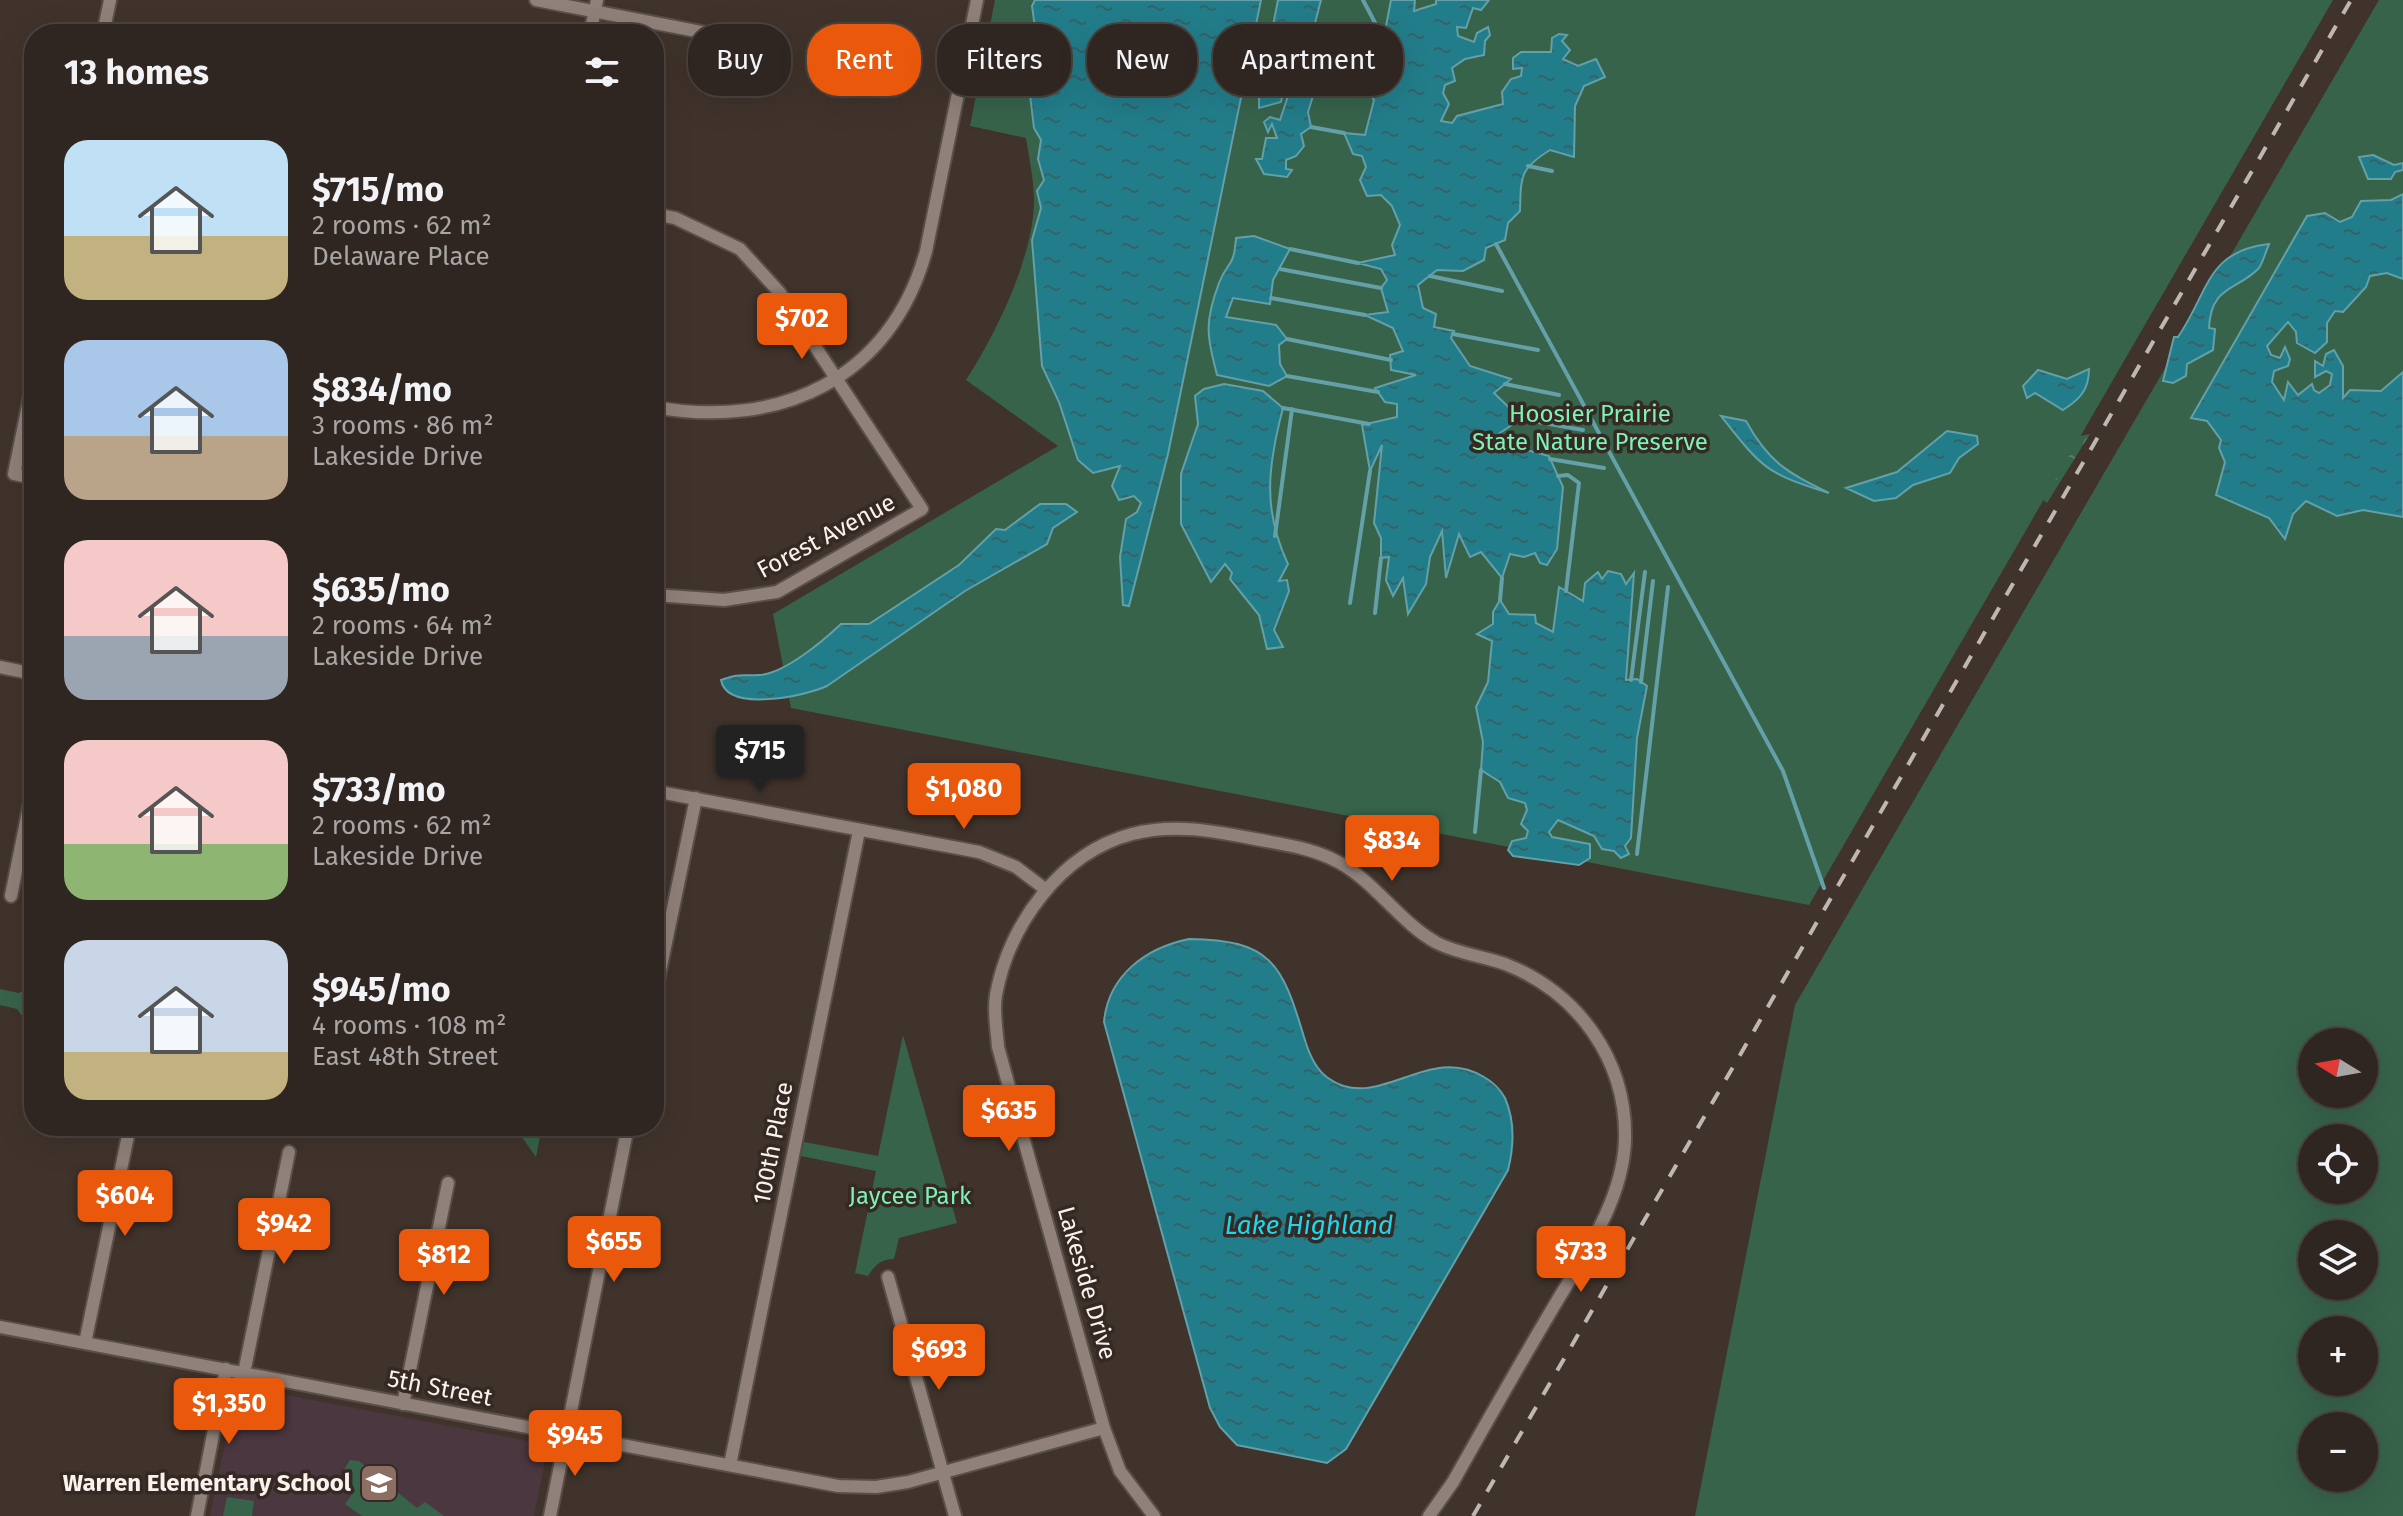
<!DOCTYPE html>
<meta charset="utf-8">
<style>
:root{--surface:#302621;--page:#3c322e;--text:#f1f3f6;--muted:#a8a5a5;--line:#4b433f;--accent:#ea580c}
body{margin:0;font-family:"Fira Sans",sans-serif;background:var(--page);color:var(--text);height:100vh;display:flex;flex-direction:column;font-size:30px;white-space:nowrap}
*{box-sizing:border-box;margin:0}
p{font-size:26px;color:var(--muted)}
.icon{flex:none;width:44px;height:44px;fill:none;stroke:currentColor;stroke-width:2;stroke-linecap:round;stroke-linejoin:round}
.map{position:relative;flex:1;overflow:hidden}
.drawer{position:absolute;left:24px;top:24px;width:640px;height:1112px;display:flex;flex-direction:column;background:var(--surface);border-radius:32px;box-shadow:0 8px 32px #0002,0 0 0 2px var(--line)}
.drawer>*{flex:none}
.banner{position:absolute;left:688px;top:24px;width:760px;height:72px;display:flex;gap:16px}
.needle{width:52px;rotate:281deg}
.buttons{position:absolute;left:2298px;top:1028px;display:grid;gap:16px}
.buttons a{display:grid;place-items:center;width:80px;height:80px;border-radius:50%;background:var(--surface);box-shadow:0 8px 32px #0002,0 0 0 2px var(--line);font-size:40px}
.price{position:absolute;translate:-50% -68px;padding:0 18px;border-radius:8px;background:var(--accent);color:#fff;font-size:26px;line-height:52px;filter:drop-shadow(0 2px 4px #0008)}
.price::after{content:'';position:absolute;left:50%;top:48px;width:24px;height:18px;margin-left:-12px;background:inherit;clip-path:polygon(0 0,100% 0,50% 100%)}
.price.selected{background:#222;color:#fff}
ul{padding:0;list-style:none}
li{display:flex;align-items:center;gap:24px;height:200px;padding:0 40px}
li span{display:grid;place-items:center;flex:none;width:224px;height:160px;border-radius:24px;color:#555}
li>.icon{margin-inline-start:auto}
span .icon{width:96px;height:96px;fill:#fffc;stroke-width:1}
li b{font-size:34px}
h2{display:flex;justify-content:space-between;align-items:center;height:96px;padding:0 40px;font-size:34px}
.chip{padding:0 28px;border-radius:32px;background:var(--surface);box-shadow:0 8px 32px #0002,0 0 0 2px var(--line);font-size:28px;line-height:72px}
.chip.selected{background:var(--accent);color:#fff}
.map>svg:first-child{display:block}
</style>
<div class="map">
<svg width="2403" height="1516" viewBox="0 0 2403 1516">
<defs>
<pattern id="forest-crowns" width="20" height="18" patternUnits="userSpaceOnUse" patternTransform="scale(2)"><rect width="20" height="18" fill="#37634b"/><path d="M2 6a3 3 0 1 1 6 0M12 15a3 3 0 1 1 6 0" fill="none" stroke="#557a65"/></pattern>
<pattern id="water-ripples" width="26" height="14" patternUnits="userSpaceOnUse" patternTransform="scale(2)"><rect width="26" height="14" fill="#227d8a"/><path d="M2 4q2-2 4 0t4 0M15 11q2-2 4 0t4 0" fill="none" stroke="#366368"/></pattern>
</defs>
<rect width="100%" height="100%" fill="#40332c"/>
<!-- education -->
<path fill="#4b373f" d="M240,1386L544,1444L547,1451L534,1516H210L236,1391Z"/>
<!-- forest -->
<path fill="url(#forest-crowns)" d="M2090,434L2047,503L2008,473L2062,439Z"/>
<!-- green -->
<path fill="#37634b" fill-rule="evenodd" d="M995,0H2333L1809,905L791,708L773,614L1058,446L966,380C996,334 1034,256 1034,200C1034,180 1029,158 1026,138L970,126Z
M2379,0H2403V1516H1695L1795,1005ZM2312,1042H2364V1094H2312ZM2312,1138H2364V1190H2312ZM2312,1234H2364V1286H2312ZM2312,1330H2364V1382H2312ZM2312,1426H2364V1478H2312Z
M34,984V1033L17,1009L0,1005V989L19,993Z
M903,1035L957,1223L899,1238L894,1259C881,1259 875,1265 868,1276L855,1273L876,1171L801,1156L804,1142L878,1156Z
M514,1126H542L536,1157Z
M350,1460L359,1461L417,1508L425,1502L444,1516H362L345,1504L355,1490L342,1473Z
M227,1497L254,1501L252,1516H223Z"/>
<!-- water -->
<path fill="url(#water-ripples)" stroke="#63a0a8" stroke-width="2" d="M1035,0H1261L1168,454L1129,606L1123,605L1120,557L1126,519L1137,512L1141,503L1134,496L1119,500L1112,486L1120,466L1093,473L1078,460L1059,402L1042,366L1032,240L1041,208L1037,191L1044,180L1038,159L1041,140L1034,128L1027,70L1034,71V53L1025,44L1037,42L1032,6Z
M1278,0H1321L1315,23L1307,32L1313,96L1308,112L1311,127L1301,134L1304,146L1296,156L1286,160V169L1292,170L1287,177L1264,174L1256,159H1262L1266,138H1277L1272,124L1268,132L1264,122L1270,117L1280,120L1291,87L1287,76L1281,102L1259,108V94L1270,92L1261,87L1274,50L1270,41Z
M1391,0H1415L1414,11L1436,4V0H1489L1481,10L1473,8L1466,28L1457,27L1458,36L1474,42L1477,33L1488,27L1490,35L1485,41L1484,55L1465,59L1452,68L1455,81L1445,85L1443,93L1449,104L1441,121L1452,123L1457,116L1503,104L1502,92L1511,79L1521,76L1522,68L1513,69V58L1521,52H1551L1552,38L1559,34L1567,35L1562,41L1570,50L1563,59L1578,66L1596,59L1605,77L1584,86L1575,106L1574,157L1550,150C1519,169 1521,177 1520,211L1508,223L1505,240L1486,248L1484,260L1463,271L1437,270L1418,285L1423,308L1436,314L1434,327L1454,331L1451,338L1470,366L1511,379L1494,393L1521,419L1489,440L1549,456L1563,487L1557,549L1547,565L1540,563L1535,553L1524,557L1510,554L1502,578L1481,552L1470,557L1459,534L1446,578L1442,531L1430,557L1426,584L1408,614L1403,578L1393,596L1386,580L1389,557L1381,558V538L1374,523L1382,445L1370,471L1362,425L1397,417V404L1385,402L1375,388L1416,375L1391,370L1390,355L1403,351L1393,328L1365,315L1388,312L1381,288L1387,280L1381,269L1358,263L1395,255L1392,245L1400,225L1392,206L1381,195L1367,196L1360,180L1366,167L1362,156L1353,154L1344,133L1365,135L1374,100L1367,90L1360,93L1353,82L1355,70L1373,81L1384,65L1371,42L1382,47Z
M2373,155L2394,165L2403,163V170L2395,172L2391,179H2368L2359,157Z
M2403,194V279L2387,273L2370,276L2366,287L2343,312L2335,311L2327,323V342L2315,353L2297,343L2296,332L2288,322L2267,346L2271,355L2280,358L2285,347L2290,359L2288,366L2274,371L2272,382L2284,400L2288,382L2298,395L2312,384L2314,390L2319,393L2330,385L2332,374L2326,371L2315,377V361L2323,366L2326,354L2334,350L2343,366V398L2350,390L2381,391L2403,372V517L2363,510L2337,516L2306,501L2293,514L2285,539L2269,518L2216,495L2225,462L2219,448L2221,440L2207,421L2191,418L2307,216L2325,213L2340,222L2352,217L2361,201L2391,200Z
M1254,236L1290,249L1273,280L1270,304L1233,298L1226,317L1276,325L1287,339L1279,345L1280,364L1287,376L1269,386L1217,375C1207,335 1204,323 1219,283C1227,261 1234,269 1236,238Z
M2269,244C2266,251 2263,262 2259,268C2237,291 2211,285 2209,328L2215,329L2213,350L2187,364L2186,376L2173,383L2163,381L2174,337H2178C2209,292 2206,251 2269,244Z
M2089,369C2089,390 2080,399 2063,410L2035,393L2027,398L2023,386L2038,370L2067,379Z
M1224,384L1263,391L1283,408C1268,465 1262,509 1288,564L1279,581L1287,580L1289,591L1274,630L1283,647L1267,649L1259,615L1230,579L1232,573L1225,564L1211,582L1181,524V474L1198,424L1195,396L1204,389Z
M1721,416L1746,421C1769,463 1787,472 1829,493C1765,473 1762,468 1721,416Z
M1947,431L1977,436L1978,444L1959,458L1950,473L1913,485L1896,498L1874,501L1846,488L1897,472Z
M1040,504H1066L1077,512L1053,528L1047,544L965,591L827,686C805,696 727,713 721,680C741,673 740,676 759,675C784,674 823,641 841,624H869L959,565L996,529L1005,530Z
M1608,571L1621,574L1626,584L1634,573L1626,680L1637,679L1647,686L1637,738L1631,838L1625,846L1629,854L1621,858L1614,851L1602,849L1594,836L1558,820L1549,832L1552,837L1590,844V858L1579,865L1513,856L1508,850L1512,841L1526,838L1528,831L1521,824L1527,810L1525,803L1508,798L1500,782L1481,770L1483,742L1476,707L1488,682L1492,641L1477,634L1493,624V612L1500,600L1509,614L1535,615L1536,623L1553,632L1559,587L1583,601L1585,583L1598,572L1602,579Z
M1189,939C1271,940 1282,963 1304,1037C1308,1051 1315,1069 1328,1078C1378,1114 1428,1042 1484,1077C1493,1082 1500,1089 1505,1098C1515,1121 1514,1146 1508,1170L1346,1449L1327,1463L1237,1445L1220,1427L1210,1408L1104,1022C1108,976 1145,948 1189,939Z"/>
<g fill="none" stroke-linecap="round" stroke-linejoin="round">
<!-- stream -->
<path stroke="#63a0a8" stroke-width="4" d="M1363,0L1382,36
M1311,127L1344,133
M1528,166L1552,171
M1496,244L1783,771L1824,888
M1290,249L1358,263
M1280,269L1381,288
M1430,276L1502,291
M1271,298L1365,315
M1453,334L1538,350
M1287,339L1391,360
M1287,376L1378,392
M1505,384L1559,395
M1283,408L1369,424
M1521,419L1583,430
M1550,459L1604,468
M1558,476L1568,475L1579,483L1566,591
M1275,536L1292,409
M1500,600L1502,578
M1350,603L1370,471
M1375,613L1381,558
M1631,680L1645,572
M1641,682L1653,581
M1475,832L1481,770
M1637,854L1668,587"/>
<defs>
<path id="street" d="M536,0L769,45
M103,34L110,0
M590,34L597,0
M654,214L675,218L740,249L780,293L922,509L777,592L724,600L654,595
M34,376L14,474L34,478
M654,407C779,430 891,379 926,251L977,0
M0,667L34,674
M654,791L979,852L1016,867L1045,889
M11,896L34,782
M654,1000L696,798
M888,1277L955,1516
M0,1327L838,1486L876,1487L908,1482L1104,1428
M85,1343L130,1126
M244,1373L289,1152
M403,1404L448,1183
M730,1465L859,831
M197,1516L226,1369
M550,1516L628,1126
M1154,1516L1120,1471L1104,1428L998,1047C997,1031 993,1011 996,995C1009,925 1060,853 1132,834C1173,823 1214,831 1255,839C1281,844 1306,847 1330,858C1372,876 1397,921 1437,943C1459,954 1483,956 1505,964C1579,993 1627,1061 1625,1140C1623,1204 1578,1264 1547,1318C1515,1372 1484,1427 1453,1482L1429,1516"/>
</defs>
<!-- street casing -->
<use href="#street" stroke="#594f49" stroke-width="16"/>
<!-- street -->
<use href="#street" stroke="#90817a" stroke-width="12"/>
<!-- rail -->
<path stroke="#c1b7b2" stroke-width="4" stroke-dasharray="14 14" stroke-linecap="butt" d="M1473,1516L2351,0"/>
</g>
<!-- icons -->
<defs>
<symbol id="school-square" viewBox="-11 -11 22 22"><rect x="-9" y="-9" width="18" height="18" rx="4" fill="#8d6e63" stroke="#352923"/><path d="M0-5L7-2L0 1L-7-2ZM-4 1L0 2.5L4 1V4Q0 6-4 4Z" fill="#fff"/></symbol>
</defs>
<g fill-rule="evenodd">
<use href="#school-square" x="357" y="1461" width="44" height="44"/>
</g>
<g text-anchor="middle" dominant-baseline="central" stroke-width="7" stroke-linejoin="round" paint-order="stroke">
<!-- park labels -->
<g font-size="24" fill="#7ff1b5" stroke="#352923">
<text x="1590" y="414">Hoosier Prairie<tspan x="1590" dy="28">State Nature Preserve</tspan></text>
<text x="910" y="1196">Jaycee Park</text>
</g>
<!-- street labels -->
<g font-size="24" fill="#fbf2ee" stroke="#352923">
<text transform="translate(826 536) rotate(-28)">Forest Avenue</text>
<text transform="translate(773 1143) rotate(-79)">100th Place</text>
<text transform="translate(1087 1283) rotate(74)">Lakeside Drive</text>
<text transform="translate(440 1388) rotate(11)">5th Street</text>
</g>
<!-- poi labels -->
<g font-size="24" font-weight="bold" fill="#fbf2ee" stroke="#352923" text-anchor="end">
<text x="351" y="1483">Warren Elementary School</text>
</g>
<!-- water labels -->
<g font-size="26" font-style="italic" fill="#1ed7ed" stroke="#352923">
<text x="1309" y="1225">Lake Highland</text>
</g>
</g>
</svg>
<div class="buttons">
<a><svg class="needle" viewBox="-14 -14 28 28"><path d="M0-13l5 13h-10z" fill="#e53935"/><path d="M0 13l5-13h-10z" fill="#a8a5a5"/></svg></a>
<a><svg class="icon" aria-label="locate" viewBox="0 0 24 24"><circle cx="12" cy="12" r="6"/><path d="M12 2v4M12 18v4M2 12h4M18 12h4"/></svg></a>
<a><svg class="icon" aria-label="layers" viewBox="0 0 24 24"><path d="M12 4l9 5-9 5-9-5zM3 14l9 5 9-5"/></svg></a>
<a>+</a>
<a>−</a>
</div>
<b class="price" style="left:802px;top:361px">$702</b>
<b class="price selected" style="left:760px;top:793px">$715</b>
<b class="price" style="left:964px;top:831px">$1,080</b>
<b class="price" style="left:1392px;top:883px">$834</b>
<b class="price" style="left:1009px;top:1153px">$635</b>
<b class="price" style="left:125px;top:1238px">$604</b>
<b class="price" style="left:284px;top:1266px">$942</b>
<b class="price" style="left:614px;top:1284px">$655</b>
<b class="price" style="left:1581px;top:1294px">$733</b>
<b class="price" style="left:444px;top:1297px">$812</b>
<b class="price" style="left:939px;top:1392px">$693</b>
<b class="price" style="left:229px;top:1446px">$1,350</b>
<b class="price" style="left:575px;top:1478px">$945</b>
<div class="banner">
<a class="chip">Buy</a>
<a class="chip selected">Rent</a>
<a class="chip">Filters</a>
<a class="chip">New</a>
<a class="chip">Apartment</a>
</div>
<section class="drawer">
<h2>13 homes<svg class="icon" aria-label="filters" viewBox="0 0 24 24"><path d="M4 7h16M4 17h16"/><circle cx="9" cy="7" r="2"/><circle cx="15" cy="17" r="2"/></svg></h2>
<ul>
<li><span style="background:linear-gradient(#bfe0f5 60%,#c2b280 0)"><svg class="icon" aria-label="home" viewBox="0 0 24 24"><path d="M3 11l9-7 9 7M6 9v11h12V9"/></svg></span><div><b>$715/mo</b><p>2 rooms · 62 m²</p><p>Delaware Place</p></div></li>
<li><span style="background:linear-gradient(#a9c7e8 60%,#b9a48a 0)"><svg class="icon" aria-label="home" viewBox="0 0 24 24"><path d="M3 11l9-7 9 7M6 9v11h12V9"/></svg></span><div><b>$834/mo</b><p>3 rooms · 86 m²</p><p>Lakeside Drive</p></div></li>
<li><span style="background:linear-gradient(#f6c9c9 60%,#9aa5b1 0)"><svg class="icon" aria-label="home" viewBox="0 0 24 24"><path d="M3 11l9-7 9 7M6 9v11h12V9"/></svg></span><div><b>$635/mo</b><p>2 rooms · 64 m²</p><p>Lakeside Drive</p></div></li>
<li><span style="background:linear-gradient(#f6c9c9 65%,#8fb573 0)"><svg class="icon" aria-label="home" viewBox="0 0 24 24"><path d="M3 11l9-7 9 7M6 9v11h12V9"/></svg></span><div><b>$733/mo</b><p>2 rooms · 62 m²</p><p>Lakeside Drive</p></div></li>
<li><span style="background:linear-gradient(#c9d6e8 70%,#c2b280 0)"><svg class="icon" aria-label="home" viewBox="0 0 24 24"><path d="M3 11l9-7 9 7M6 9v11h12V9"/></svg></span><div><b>$945/mo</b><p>4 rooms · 108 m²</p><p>East 48th Street</p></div></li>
</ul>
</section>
</div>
